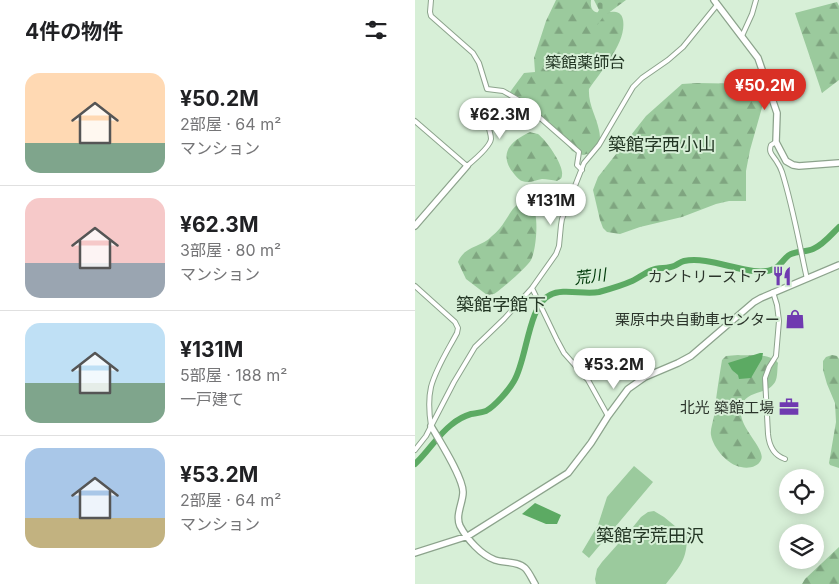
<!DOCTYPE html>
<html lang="ja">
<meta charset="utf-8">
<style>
:root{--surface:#fff;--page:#f6f6f6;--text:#202124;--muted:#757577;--line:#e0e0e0;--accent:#d93025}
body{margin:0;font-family:Inter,"Noto Sans JP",sans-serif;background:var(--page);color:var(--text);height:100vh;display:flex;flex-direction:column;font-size:19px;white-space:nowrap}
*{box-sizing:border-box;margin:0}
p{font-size:16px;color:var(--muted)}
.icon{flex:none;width:28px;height:28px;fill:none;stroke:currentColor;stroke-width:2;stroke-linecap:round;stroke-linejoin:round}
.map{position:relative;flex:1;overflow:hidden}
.side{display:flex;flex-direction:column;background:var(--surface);width:415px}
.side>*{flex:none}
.tools{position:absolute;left:364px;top:469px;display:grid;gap:10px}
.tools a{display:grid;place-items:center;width:45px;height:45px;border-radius:50%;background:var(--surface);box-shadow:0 2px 12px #0003;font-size:25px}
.price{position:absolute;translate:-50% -42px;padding:0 11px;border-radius:18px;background:#fff;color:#222;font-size:16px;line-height:32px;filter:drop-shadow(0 1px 2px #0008)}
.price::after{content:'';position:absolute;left:50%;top:30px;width:15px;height:11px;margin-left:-8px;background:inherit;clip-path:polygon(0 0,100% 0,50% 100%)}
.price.on{background:var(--accent);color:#fff}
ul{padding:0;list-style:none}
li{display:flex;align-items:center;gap:15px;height:125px;padding:0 25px}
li+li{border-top:1px solid var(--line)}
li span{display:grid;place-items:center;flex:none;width:140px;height:100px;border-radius:15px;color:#555}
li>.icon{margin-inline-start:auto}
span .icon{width:60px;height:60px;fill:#fffc;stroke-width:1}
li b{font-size:21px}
h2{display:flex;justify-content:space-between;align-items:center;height:60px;padding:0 25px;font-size:21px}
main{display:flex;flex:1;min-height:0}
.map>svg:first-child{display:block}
</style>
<main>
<section class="side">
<h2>4件の物件<svg class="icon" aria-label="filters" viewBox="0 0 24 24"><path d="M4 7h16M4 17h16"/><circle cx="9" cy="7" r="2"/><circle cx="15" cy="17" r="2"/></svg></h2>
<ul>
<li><span style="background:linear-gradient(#ffd9b3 70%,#7fa58c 0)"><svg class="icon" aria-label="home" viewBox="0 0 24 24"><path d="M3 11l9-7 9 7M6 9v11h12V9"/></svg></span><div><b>¥50.2M</b><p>2部屋 · 64 m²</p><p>マンション</p></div></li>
<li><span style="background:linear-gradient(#f6c9c9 65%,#9aa5b1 0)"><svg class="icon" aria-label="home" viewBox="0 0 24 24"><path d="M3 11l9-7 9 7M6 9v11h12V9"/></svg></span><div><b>¥62.3M</b><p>3部屋 · 80 m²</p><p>マンション</p></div></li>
<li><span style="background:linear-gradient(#bfe0f5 60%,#7fa58c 0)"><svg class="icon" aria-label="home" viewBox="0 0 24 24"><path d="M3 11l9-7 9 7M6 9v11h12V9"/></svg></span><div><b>¥131M</b><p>5部屋 · 188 m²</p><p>一戸建て</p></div></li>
<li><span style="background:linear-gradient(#a9c7e8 70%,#c2b280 0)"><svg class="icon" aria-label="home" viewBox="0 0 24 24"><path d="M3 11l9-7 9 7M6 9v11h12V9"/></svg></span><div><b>¥53.2M</b><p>2部屋 · 64 m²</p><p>マンション</p></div></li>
</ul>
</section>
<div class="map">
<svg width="424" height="584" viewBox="0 0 424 584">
<defs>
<pattern id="forest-firs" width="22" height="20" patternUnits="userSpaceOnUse" patternTransform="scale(1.25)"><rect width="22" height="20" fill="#9bca9d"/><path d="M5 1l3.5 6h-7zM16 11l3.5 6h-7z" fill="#7fa580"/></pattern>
<pattern id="cemetery-stones" width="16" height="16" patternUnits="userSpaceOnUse" patternTransform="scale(1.25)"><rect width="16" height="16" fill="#9bca9d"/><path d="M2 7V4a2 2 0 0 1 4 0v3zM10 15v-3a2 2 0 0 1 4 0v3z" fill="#7fa580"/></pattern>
</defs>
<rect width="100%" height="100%" fill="#d7efd7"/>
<!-- forest -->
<path fill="url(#forest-firs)" d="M141,0H176C173,26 205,0 208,20C212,42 186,71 174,89C173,104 181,116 184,130C185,134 185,139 185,143L176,153L168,155L157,151L140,128L125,115L104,107L100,104L96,100L95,92L109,73L120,72L119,58L131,21Z
M422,2L424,6V80L407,93L380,13Z
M282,83L336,84L348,104L335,150L331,171V201H314L301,204L267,217L225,227L205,234L192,232L188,228L185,220L178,190L183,177L231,116L267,84Z
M115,132C117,133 120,133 123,134C131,140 149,165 147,175C147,179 145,179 142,181C137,180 132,179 127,179C121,180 114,184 107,181C104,180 99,174 96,170C84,151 98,140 115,132Z
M110,202C114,205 118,208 120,213C123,224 121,250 116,260C113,266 85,291 79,294C78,294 73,295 72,295L51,279L43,262C50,245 66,248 77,236C82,232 87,226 90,221C96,213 98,204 110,202Z
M323,355C335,356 356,353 363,363C362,368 363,377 360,382C353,395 332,390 327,405C319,425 352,448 346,460C343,467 333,469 326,467C313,465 298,448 296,435C295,430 298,422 299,416C301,397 304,378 307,360L311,356Z
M417,355L422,356L424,359V468L415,465L414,463L421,422L420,403L412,384L408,370V361L411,357Z
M424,547V584H387L390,579Z"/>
<!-- cemetery -->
<path fill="url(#cemetery-stones)" d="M179,0H211L188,17L180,28L177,22L184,10Z"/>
<!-- garden -->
<path fill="#9bca9d" d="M219,466L238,482L174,558L167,552L183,525L192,497Z
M239,511L249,517L272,536C272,560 265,566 251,584H181L180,579L182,569L187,562L218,527L226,517L233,512Z"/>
<!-- water -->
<path fill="#5caa63" d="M345,353H348L347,359L336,378L324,379L323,375L317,370L313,363Z
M120,503L146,515L142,524H131L107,514Z"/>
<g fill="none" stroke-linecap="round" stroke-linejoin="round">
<!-- river -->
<path stroke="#5caa63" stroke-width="6" d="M0,464C13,452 22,436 36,425C42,420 49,416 56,414C61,413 66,413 71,411C80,406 94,390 99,381C112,360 113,305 135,295C148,288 169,295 184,292C195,289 206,286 217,281C223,278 230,273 237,270C244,267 252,269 259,266C262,265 265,262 269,261C297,255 337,279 359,269C366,266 369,257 376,254C383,251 391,252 398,249C408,245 416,235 424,227"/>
<defs>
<path id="street" d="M16,0L15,12L16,16L58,53L64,63L72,89L88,91L107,102L164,152L162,165L167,170
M327,36L337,14L341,0
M0,121L52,166C58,161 75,147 76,139C76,131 71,129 77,120C82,112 94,106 102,100
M361,142L356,145C353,153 358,155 362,162C364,165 366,169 367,172C378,207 384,243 392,279
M0,286L40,322L43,328L42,333C33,350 21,368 16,387C13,400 14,413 16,426
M117,288L142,340L149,353L173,380L193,416
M358,292L362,305L364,321L361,356L354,367L350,378L353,434C354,445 358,455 370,459
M0,450L11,436L39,382L60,347L89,319L117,288L141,254L144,246L146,225L147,219L169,163L184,145L218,87L227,78L253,60L268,47L302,5"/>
<path id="secondary" d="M299,0L343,58L362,113L361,142L371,161L378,165L384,166L424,163
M0,226L52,166
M16,426C24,440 48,477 48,492C48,503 40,515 45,526C52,539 66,555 80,560C89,563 103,561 110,568C114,572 117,579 120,584
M0,553L53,536L153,473L176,443L193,416L213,389L230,377L263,363L276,356L339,302L346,298L424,265"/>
</defs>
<!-- street casing -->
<use href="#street" stroke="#8ca38c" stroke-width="6"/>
<!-- secondary casing -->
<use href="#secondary" stroke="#8ca38c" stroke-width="8"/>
<!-- street -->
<use href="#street" stroke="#fff" stroke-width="4"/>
<!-- secondary -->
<use href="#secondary" stroke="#fff" stroke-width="5.5"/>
</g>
<!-- icons -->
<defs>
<symbol id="restaurant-bare" viewBox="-9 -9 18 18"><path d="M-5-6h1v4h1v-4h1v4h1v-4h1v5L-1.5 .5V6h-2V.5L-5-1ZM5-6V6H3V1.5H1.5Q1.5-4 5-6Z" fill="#6f3ab0" stroke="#d7efd7" stroke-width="2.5" paint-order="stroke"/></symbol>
<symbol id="shop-bare" viewBox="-9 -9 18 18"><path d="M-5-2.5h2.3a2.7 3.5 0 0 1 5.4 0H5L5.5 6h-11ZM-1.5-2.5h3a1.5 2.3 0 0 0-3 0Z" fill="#6f3ab0" stroke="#d7efd7" stroke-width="2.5" paint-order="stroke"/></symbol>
<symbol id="office-bare" viewBox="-9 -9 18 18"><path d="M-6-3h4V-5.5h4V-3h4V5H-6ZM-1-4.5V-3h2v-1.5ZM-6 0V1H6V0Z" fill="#6f3ab0" stroke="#d7efd7" stroke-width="2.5" paint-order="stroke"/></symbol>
</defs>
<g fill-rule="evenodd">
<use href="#restaurant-bare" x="353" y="262" width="28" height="28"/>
<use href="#shop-bare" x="366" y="305" width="28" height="28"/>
<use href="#office-bare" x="360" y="393" width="28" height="28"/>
</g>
<g text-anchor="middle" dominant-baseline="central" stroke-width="4" stroke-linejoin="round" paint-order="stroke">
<!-- poi labels -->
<g font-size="15" fill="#2b342b" stroke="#d7efd7" text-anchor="end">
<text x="352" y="276">カントリーストア</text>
<text x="365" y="319">栗原中央自動車センター</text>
<text x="359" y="407">北光 築館工場</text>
</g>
<!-- neighbourhood labels -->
<g font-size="16" fill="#233624" stroke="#d7efd7">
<text x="170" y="62">築館薬師台</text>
</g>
<!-- water labels -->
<g font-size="16" font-style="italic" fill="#003a0a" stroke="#d7efd7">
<text transform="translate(175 276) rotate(-7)">荒川</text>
</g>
<!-- quarter labels -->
<g font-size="18" fill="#233624" stroke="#d7efd7">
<text x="247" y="144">築館字西小山</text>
<text x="86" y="304">築館字館下</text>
<text x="235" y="535">築館字荒田沢</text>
</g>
</g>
</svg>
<div class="tools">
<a><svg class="icon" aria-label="locate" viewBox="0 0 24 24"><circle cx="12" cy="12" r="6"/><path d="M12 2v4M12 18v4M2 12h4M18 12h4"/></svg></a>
<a><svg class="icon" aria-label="layers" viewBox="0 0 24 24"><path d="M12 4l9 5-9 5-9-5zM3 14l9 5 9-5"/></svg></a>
</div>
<b class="price on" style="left:350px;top:111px">¥50.2M</b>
<b class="price" style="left:85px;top:140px">¥62.3M</b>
<b class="price" style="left:136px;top:226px">¥131M</b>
<b class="price" style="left:199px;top:390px">¥53.2M</b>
</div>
</main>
